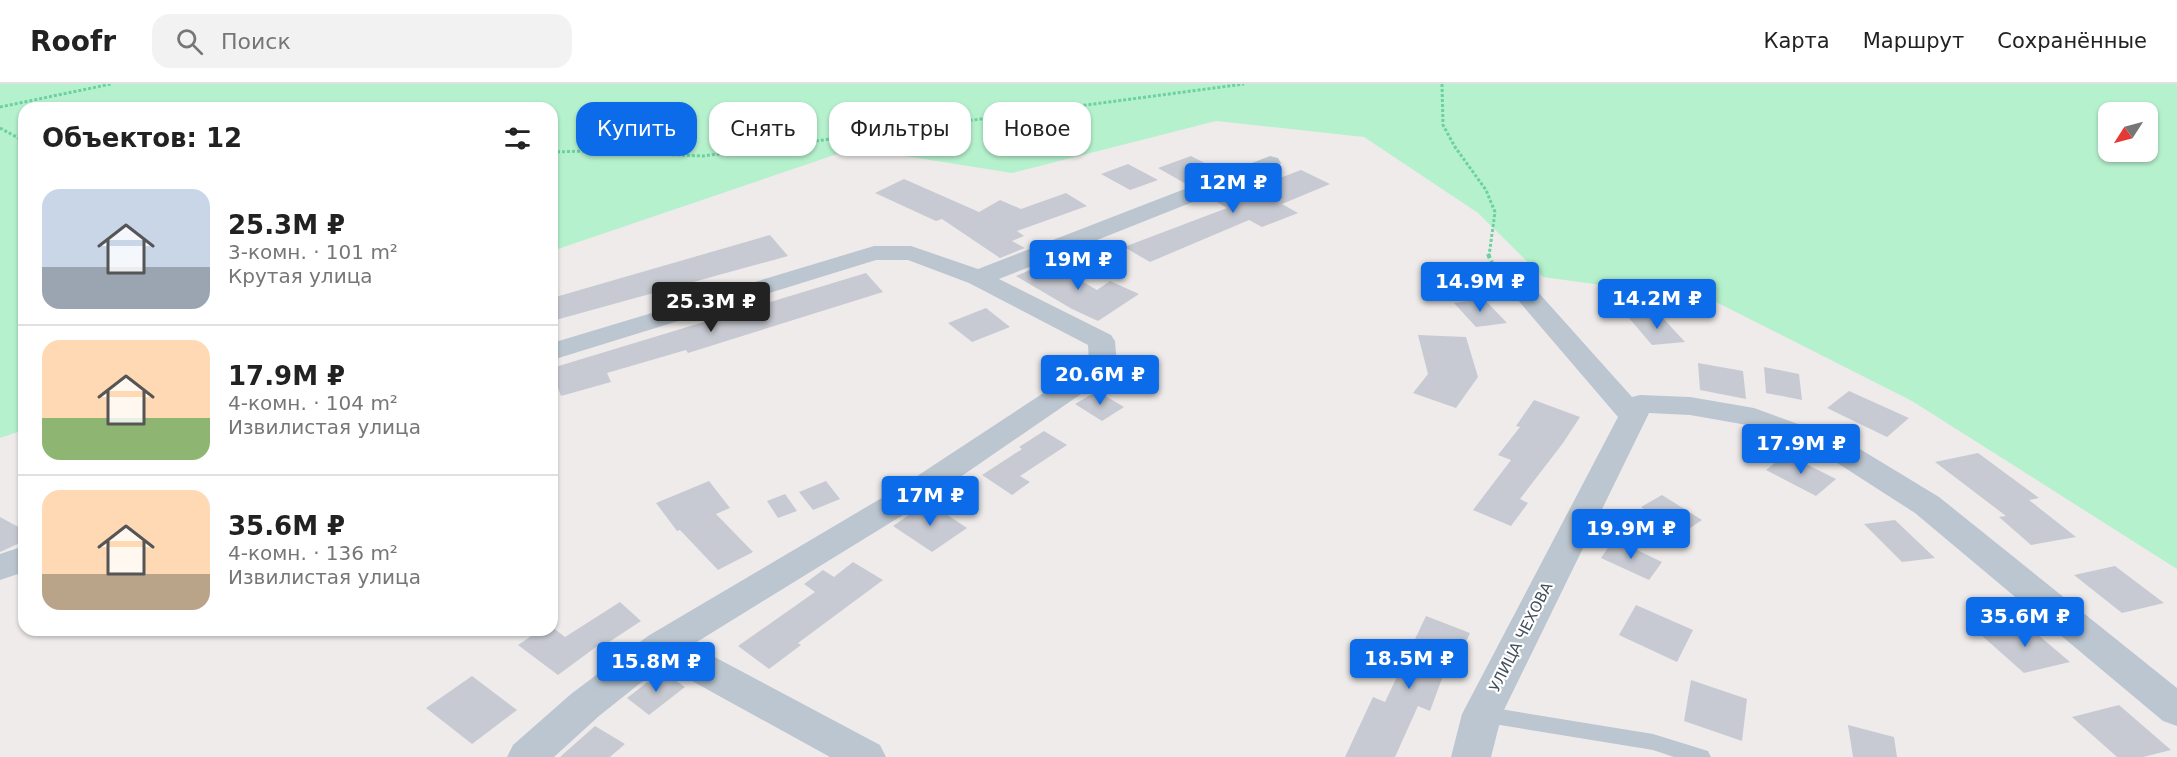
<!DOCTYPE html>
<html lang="ru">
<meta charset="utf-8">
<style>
:root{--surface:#fff;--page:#f2f2f2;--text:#222;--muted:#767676;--line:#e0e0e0;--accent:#0b6be9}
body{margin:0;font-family:"DejaVu Sans",sans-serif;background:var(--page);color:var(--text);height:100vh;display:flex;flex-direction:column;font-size:22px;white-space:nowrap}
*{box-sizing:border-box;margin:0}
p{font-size:20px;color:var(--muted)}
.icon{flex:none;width:33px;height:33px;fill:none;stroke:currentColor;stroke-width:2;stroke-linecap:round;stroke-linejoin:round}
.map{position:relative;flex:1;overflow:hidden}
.sheet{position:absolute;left:18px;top:18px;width:540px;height:534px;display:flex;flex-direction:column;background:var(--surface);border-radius:18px;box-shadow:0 2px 4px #0004}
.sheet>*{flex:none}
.hud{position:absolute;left:576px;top:18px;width:570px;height:54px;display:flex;gap:12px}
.needle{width:39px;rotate:234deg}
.controls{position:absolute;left:2098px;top:18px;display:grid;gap:12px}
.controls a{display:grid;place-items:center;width:60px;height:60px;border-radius:12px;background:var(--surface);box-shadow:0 2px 4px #0004;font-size:30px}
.price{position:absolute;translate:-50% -51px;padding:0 14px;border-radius:6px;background:var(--accent);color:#fff;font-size:20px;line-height:39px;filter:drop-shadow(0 2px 3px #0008)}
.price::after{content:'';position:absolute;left:50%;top:36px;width:18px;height:14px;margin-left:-9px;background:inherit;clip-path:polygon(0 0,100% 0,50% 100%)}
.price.current{background:#222;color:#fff}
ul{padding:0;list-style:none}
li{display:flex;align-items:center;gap:18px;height:150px;padding:0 24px}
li+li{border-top:2px solid var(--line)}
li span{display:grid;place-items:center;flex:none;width:168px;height:120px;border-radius:18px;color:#555}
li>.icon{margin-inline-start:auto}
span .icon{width:72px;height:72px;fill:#fffc;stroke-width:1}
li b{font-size:26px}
h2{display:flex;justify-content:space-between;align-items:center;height:72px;padding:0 24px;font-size:26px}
.pill{padding:0 21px;border-radius:18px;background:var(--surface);box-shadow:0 2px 4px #0004;font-size:21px;line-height:54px}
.pill.current{background:var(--accent);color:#fff}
header{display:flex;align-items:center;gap:36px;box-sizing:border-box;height:84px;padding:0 30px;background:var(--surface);border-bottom:2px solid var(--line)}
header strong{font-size:28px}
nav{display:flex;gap:33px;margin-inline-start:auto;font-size:21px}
.search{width:420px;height:54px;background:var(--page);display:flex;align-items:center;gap:15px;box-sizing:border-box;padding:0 21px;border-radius:18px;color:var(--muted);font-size:22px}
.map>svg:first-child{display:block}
</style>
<header>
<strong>Roofr</strong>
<div class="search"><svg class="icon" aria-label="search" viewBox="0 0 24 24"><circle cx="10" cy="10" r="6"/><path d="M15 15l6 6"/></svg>Поиск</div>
<nav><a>Карта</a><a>Маршрут</a><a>Сохранённые</a></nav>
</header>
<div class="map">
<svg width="2177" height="673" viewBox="0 0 2177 673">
<rect width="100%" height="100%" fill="#efebeb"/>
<!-- green -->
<path fill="#b5f1cd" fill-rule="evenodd" d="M0,0H2177V485L1912,317L1712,216L1543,193L1478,129L1364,53L1216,37L1012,89L855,64L552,167V24H24V346L0,354ZM2109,28H2148V68H2109Z"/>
<!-- building -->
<path fill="#c7cad2" d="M1191,72L1222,88L1188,101L1158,84Z
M1128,80L1158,96L1130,106L1101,90Z
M1301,86L1330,100L1282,120L1298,129L1262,143L1249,136L1150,178L1124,163L1227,124L1210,114L1245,100L1254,104Z
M904,95L979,128L1000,116L1021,125L1066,109L1087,122L1017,147L1024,152L1012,157L1025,164L1000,174L942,135L936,137L875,109Z
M770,151L788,172L552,237V214Z
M1049,178L1097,206L1110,197L1139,210L1098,237L1072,225L1016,192Z
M866,189L883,208L688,269L686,266L607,289L611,298L561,312L552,288V284Z
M1484,215L1507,239L1476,243L1454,219Z
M986,224L1010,243L972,258L948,239Z
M1661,232L1685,258L1652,261L1629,234Z
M1418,251L1466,253L1478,293L1456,324L1413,309L1428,290Z
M1698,279L1743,287L1746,315L1700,306Z
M1764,283L1799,290L1802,316L1766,309Z
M1097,307L1124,323L1102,337L1075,320Z
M1849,307L1909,334L1887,353L1827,324Z
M1534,316L1580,333L1563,359L1520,415L1528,419L1511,442L1473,426L1511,376L1498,371L1520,343L1516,342Z
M1044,347L1067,361L1020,392L1030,398L1012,411L982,391L1022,365L1019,363Z
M1978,369L2039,414L2029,416L2076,453L2031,461L1999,433L2006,432L1935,378Z
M1786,370L1836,395L1816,412L1766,386Z
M709,397L730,424L716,430L753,468L718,486L680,446L677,447L656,419Z
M826,397L840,415L813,426L799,408Z
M785,410L797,427L778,434L767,417Z
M1662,411L1702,436L1681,450L1641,423Z
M928,418L967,444L932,468L893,442Z
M0,433L24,446V457L0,468Z
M1895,436L1935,474L1902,478L1864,440Z
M1614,455L1662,478L1649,496L1601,474Z
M853,478L883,496L798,559L801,561L769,585L738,562L815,508L804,500L823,486L834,493Z
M2115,482L2164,519L2122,529L2074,491Z
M620,518L641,537L603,562L600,560L558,591L518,561L540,546H552V543L565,553Z
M1636,521L1693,546L1677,578L1619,551Z
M1426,532L1470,549L1454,584L1447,581L1430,627L1418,622L1395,673H1345L1373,613L1385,618Z
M2024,539L2070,578L2024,589L1980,550Z
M662,587L685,603L649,631L627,614Z
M472,592L517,626L472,660L426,624Z
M1691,596L1747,615L1742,657L1684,637Z
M2119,621L2171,666L2143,673H2117L2072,633Z
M1848,641L1894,653L1897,673H1853Z
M595,642L625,660L610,673H560Z"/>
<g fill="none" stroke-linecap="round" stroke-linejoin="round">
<!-- path-far1 -->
<path stroke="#6bd29f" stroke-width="3" stroke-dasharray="3 2" stroke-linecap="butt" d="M1442,0L1443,41L1455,63L1486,106L1495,128L1489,172
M0,23L111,0
M0,44L24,57
M552,68L587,67L703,72L1244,0"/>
<!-- path -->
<path stroke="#6bd29f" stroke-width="4" stroke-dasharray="4.5 3" stroke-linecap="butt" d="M1488,170L1494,184L1502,191"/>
<!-- lane -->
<path fill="#bbc6d0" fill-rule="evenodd" d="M1482,622L1653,650L1708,667L1711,673H1674L1653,666L1482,638L1475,636L1472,630L1475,624Z"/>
<!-- street -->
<path fill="#bbc6d0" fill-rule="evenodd" d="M1270,72L1278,74L1281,79L1278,84L999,195L1111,251L1115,257L1117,282L1113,288L924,418L692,561L880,661L886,673H830L663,581L599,632L554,673H507L513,661L571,610L648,552L902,402L1089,279L1088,261L969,199L908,176H876L552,276V259L874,162H911L978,185Z
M1520,195L1529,198L1632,313L1640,311L1690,313L1754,324L1850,359L1939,413L2177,604V642L2163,637L1915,429L1828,373L1747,341L1690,331L1649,329L1502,630L1491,673H1451L1462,630L1618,333L1511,208L1507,203L1511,198Z
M24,462V488L0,496V470Z"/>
</g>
<g text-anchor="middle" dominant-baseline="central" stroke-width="4.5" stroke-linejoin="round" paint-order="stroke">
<!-- street labels -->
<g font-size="15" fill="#434f5a" stroke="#fff">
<text transform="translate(1521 553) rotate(-63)">УЛИЦА ЧЕХОВА</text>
</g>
</g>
</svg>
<div class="controls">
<a><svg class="needle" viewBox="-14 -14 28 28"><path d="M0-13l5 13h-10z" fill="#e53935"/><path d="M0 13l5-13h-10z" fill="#767676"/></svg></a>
</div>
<b class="price" style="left:1233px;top:130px">12M ₽</b>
<b class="price" style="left:1078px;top:207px">19M ₽</b>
<b class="price" style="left:1480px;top:229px">14.9M ₽</b>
<b class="price" style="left:1657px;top:246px">14.2M ₽</b>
<b class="price current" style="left:711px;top:249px">25.3M ₽</b>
<b class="price" style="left:1100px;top:322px">20.6M ₽</b>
<b class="price" style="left:1801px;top:391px">17.9M ₽</b>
<b class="price" style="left:930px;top:443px">17M ₽</b>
<b class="price" style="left:1631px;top:476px">19.9M ₽</b>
<b class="price" style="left:2025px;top:564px">35.6M ₽</b>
<b class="price" style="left:1409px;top:606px">18.5M ₽</b>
<b class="price" style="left:656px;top:609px">15.8M ₽</b>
<div class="hud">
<a class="pill current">Купить</a>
<a class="pill">Снять</a>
<a class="pill">Фильтры</a>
<a class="pill">Новое</a>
</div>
<section class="sheet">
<h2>Объектов: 12<svg class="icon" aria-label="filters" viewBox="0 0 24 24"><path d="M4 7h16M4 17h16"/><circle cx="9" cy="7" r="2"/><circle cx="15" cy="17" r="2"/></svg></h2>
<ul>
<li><span style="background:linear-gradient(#c9d6e8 65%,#9aa5b1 0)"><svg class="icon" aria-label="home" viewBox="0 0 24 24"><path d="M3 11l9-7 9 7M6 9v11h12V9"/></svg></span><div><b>25.3M ₽</b><p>3-комн. · 101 m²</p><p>Крутая улица</p></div></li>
<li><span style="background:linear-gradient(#ffd9b3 65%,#8fb573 0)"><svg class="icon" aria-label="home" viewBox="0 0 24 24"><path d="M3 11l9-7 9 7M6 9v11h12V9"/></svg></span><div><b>17.9M ₽</b><p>4-комн. · 104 m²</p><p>Извилистая улица</p></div></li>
<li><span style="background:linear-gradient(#ffd9b3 70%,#b9a48a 0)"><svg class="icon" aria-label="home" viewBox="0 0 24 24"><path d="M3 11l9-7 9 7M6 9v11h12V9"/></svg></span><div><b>35.6M ₽</b><p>4-комн. · 136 m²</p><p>Извилистая улица</p></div></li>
</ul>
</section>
</div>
